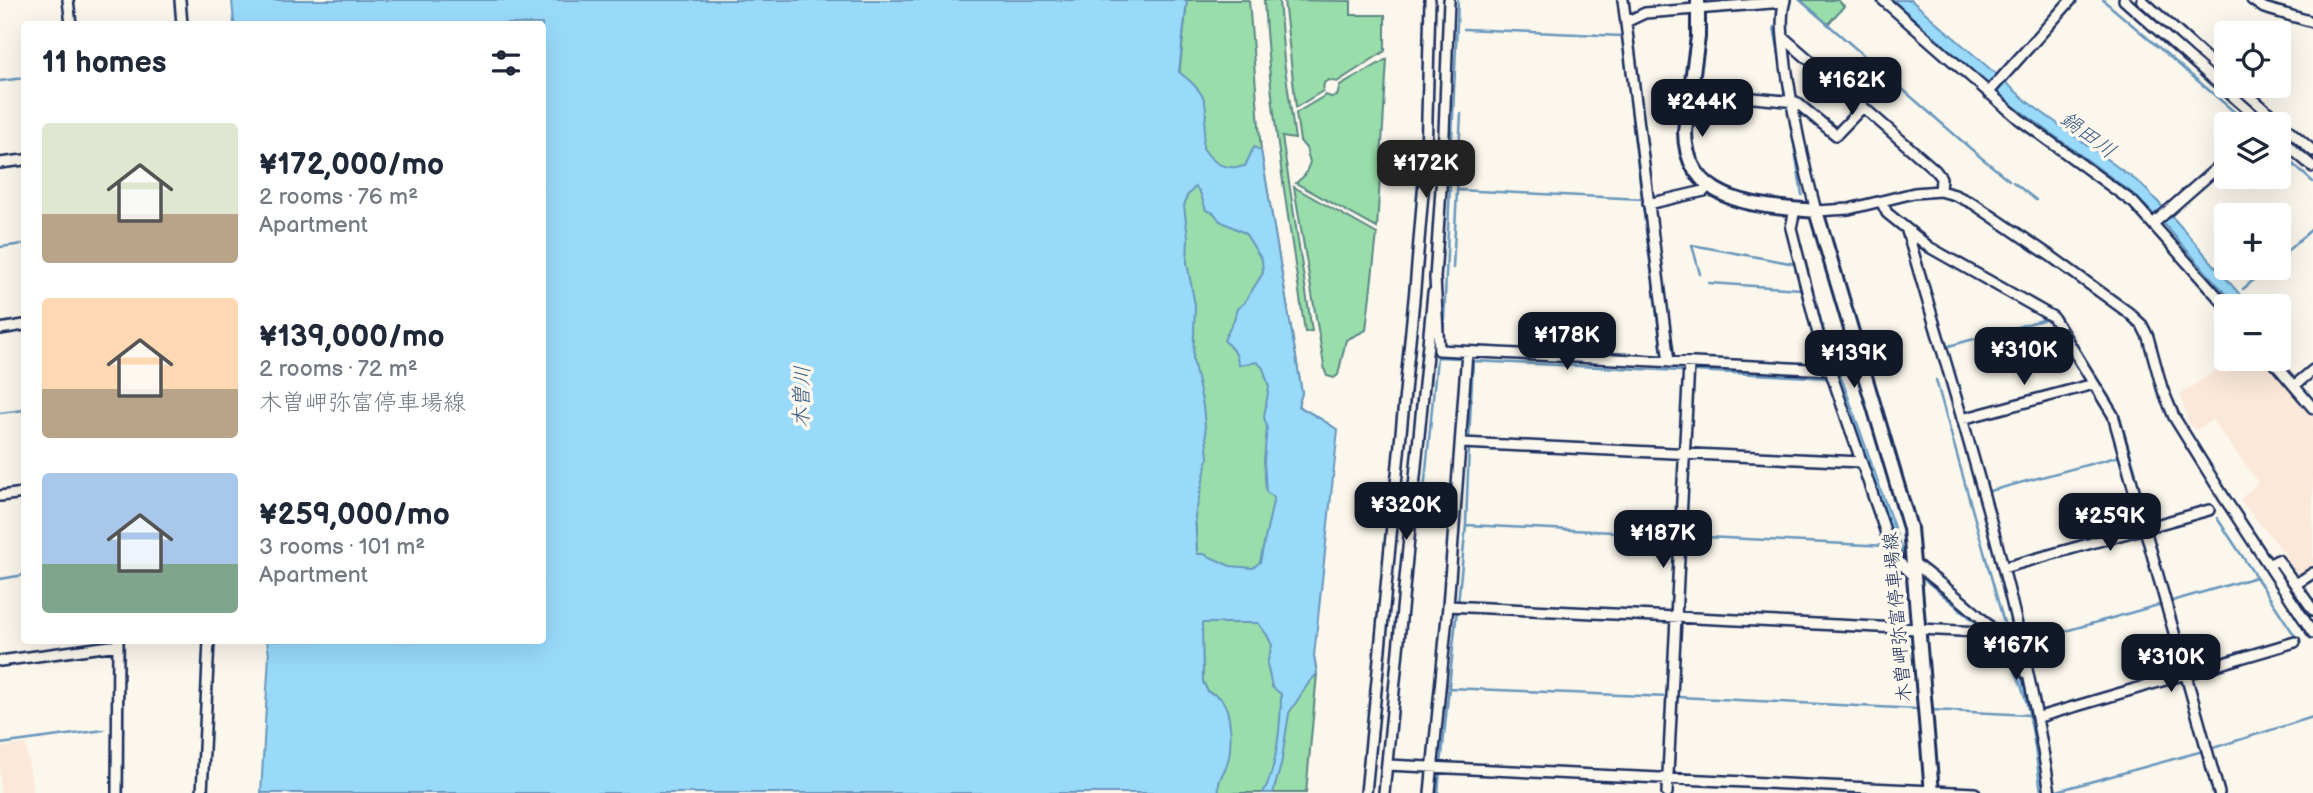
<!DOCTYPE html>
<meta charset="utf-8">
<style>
:root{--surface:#fff;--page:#f6f6f7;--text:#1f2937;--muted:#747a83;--accent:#111827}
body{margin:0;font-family:"Balsamiq Sans","Klee One",sans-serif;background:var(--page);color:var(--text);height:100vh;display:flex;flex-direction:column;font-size:26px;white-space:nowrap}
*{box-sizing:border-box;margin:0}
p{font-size:23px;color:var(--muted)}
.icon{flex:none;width:38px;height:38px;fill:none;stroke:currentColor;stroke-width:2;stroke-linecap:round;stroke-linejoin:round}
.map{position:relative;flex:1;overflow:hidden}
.panel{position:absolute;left:21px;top:21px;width:525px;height:623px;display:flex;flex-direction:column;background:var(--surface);border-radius:7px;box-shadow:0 7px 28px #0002}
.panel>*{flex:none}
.tools{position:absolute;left:2214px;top:21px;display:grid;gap:14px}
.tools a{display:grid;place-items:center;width:77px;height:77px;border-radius:7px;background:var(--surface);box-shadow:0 7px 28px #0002;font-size:35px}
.price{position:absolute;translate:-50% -60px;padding:0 16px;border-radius:14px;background:var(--accent);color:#fff;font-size:23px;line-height:46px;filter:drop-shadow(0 2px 4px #0008)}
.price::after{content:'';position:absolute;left:50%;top:42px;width:21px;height:16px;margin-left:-10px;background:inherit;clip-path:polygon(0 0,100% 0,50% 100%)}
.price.on{background:#222;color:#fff}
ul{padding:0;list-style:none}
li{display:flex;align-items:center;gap:21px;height:175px;padding:0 21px}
li span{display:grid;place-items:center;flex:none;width:196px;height:140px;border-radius:7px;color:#555}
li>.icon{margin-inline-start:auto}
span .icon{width:84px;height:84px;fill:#fffc;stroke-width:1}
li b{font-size:30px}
h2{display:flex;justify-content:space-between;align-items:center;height:84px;padding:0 21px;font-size:30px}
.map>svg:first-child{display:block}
</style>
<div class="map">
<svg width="2313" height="793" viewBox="0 0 2313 793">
<rect width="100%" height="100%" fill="#fbf7ec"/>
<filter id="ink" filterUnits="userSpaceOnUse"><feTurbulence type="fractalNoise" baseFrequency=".0143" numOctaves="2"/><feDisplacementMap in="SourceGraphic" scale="14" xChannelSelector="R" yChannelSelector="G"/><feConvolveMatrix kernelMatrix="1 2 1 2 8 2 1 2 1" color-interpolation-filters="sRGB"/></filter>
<g filter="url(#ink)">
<!-- built -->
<path fill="#fbe8d9" d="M2241,359H2265L2313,413V571L2297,578L2283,562L2288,557L2240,500L2258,482L2212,420L2196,430L2189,423L2180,394L2232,360L2236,363Z
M26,744L33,793H0V748Z"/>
<!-- green -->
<path fill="#9da" stroke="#5a8684" stroke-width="2" d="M1187,0H1249L1261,151L1302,393L1298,406C1309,412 1318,420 1329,424L1276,571L1198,568L1172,142Z
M1264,0H1279L1284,61L1295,139L1282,137L1312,331L1305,332C1289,221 1270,111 1264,0Z
M1284,0L1351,1V15H1385V51L1337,82L1328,80L1324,83L1323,91L1296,107Z
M1800,0H1838L1844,6L1828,24Z
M1387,59L1377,228L1296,183L1305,175L1310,162L1306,148L1300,141L1296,113L1326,95L1331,97L1337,96L1340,86Z
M1294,187L1377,234L1366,330L1346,340L1338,375L1334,378L1327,376L1325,371Z
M1241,608L1314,656L1317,674L1306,793H1212L1208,692L1203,682L1201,614Z"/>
<!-- water -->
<path fill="#99dafb" stroke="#6796bc" stroke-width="2" fill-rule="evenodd" d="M232,0H1187L1179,72C1217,101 1204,108 1203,148C1214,165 1225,170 1245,166L1254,147L1261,151L1302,393L1298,406C1313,414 1325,421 1338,430L1314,656L1317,674L1310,681L1289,713L1281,765L1273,793H1263C1277,769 1281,722 1281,694L1272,687L1267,664L1272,645L1267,635L1258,623H1202L1203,682L1208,692C1213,694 1218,695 1222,700C1232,713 1232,746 1228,761C1224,775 1217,778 1219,793H261L269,655L267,641L542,640V24H234ZM1195,187L1200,192L1206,210L1214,213L1220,221L1245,233L1262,260L1263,273L1244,303L1237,309L1234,320L1224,340L1236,354L1239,365L1257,362L1263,368L1269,387L1264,417L1267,427L1264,461L1266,492L1274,497L1260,562L1253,568L1230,566L1204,554H1197L1195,516L1208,458L1203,406L1193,360L1195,305L1187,263L1188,237L1184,206L1187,196Z
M1893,0H1911L2029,103L2141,184L2176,221L2250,306H2236L2166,226L2131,192L2003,98Z
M1833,363L1843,382L1903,553L1907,560L1986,623L2024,677L2034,718L2046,793H2041C2032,734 2032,679 1989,634L1907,565L1900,557L1837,378Z"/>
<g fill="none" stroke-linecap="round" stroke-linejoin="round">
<!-- stream -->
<path stroke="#6796bc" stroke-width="2.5" d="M73,0L76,21
M1618,0L1632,113
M1800,0L1978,155L2009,180
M2103,0L2245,121
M1774,27L1787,98
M1464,29L1622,36
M0,81L24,78
M1788,106L1802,195
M1632,118L1652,277
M2278,151L2313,182
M2013,182L2036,200
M1457,190L1642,199
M0,247L24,244
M2278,259L2313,228
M1453,268L1461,114
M1700,274L1692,245L1795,264
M1808,275L1834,366
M1653,283L1662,355
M1709,283L1801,289
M2243,289L2268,268
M1443,344L1458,0
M1945,347L2046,319
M1694,371L1831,378
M1936,380L2009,641
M2108,396L2115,408
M0,413L24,410
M2119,415L2136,473
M1469,440L1473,361L1682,371
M2138,484L2149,521
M1986,492L2120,456
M2217,518L2295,636
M1451,524L1421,522L1437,357L1460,358
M1467,525L1675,535
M1684,536L1888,546
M0,579L24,575
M2304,587L2313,601
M2172,601L2256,577
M1458,603L1466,525L1469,446
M2020,620L2026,642L2162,604
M124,658V640
M123,679L124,666
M1449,688L1668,697
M1678,697L1918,709
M1931,710L2030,715
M1396,713L1403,646
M123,735V691
M0,744L104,730
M2213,748L2313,717
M1441,765L1457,609
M2053,792L2203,751
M123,793V745
M1389,793L1390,772
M1438,793L1440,771"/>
<defs>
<path id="minor" d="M68,0L71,24
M180,0L182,24
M1449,0L1443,159L1435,278L1439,350L1830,370L1863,363
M1623,0L1669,362
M1785,0C1779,21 1784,44 1786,66C1793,115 1803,163 1816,211L1849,209L1914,193L1940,191L1955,195L1974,204L2052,257L2129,313L2142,325L2148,337L2162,388L2174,417L2225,499L2313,633
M1883,0L2019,119L2134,203L2226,306
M2124,0L2264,124
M2142,0L2226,76
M2252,0L2264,8L2313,22
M1626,22L1645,13L1784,2
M1783,37L1935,170L1941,178L1940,191
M2238,86L2313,151
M1690,92L1796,102L1836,135L1863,107
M1988,93L2071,0
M2278,137L2313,167
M0,163L24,160
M1881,201L1887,213L1929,247L2053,317L2113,415L2219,793
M1648,204L1704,191L1708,185
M1795,209L1791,228L1827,369
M2154,223L2226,160
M1907,231C1961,416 2021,602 2050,793
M0,329L24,325
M2271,359L2313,408
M1830,370L1892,551L1900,563L1914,576
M2294,386L2313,370
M1962,419L2094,384
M1462,443L1861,462
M0,496L24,493
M1914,563C1959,599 1997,624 2026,674
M2268,565L2278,560L2313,610
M2003,568L2209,510
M2296,584L2313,573
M1448,606L1981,632
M0,661L118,645
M2039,717L2295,642
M1387,765L1975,793
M117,793L118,640
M202,793L209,640
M1366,793L1415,289L1426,157L1430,0
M1384,793L1433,293
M1430,793L1448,606L1467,352
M1667,793L1689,364"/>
<path id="major" d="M1698,0V37L1685,131C1685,205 1761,206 1816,211L1910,528L1932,793"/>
</defs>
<!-- minor casing -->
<use href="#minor" stroke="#1b2f5e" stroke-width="14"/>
<!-- major casing -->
<use href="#major" stroke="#1b2f5e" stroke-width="18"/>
<!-- minor -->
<use href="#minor" stroke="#fbf7ec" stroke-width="9"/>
<!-- major -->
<use href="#major" stroke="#fbf7ec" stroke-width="12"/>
</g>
</g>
<g text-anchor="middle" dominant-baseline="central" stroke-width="7" stroke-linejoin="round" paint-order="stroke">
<!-- street labels -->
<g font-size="19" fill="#1b2f5e" stroke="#fbf7ec">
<text transform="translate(1898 617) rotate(-95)">木曽岬弥富停車場線</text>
</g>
<!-- water labels -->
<g font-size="21" font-style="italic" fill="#3a5a85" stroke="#fbf7ec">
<text transform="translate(2088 135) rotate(37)">鍋田川</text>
<text transform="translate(802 397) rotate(-89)">木曽川</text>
</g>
</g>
</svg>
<div class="tools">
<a><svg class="icon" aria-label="locate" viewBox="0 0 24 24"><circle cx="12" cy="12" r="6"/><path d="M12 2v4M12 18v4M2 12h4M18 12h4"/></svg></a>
<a><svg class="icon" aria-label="layers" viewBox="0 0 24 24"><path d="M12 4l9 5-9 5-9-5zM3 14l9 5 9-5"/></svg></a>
<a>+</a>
<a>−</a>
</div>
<b class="price" style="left:1852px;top:117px">¥162K</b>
<b class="price" style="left:1702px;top:139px">¥244K</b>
<b class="price on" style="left:1426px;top:200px">¥172K</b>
<b class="price" style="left:1567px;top:372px">¥178K</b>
<b class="price" style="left:2024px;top:387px">¥310K</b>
<b class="price" style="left:1854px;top:390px">¥139K</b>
<b class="price" style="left:1406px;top:542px">¥320K</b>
<b class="price" style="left:2110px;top:553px">¥259K</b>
<b class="price" style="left:1663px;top:570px">¥187K</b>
<b class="price" style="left:2016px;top:682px">¥167K</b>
<b class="price" style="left:2171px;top:694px">¥310K</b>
<section class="panel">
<h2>11 homes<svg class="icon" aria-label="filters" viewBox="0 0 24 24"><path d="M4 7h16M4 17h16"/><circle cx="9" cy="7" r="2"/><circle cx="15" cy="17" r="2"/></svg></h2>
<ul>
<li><span style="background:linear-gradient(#dfe7d0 65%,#b9a48a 0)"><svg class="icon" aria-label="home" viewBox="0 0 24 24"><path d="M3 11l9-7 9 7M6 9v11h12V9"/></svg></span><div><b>¥172,000/mo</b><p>2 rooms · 76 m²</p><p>Apartment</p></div></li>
<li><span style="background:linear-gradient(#ffd9b3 65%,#b9a48a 0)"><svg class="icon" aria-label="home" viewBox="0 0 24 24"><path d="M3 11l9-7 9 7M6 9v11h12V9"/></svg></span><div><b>¥139,000/mo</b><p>2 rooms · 72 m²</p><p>木曽岬弥富停車場線</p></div></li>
<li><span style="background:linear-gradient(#a9c7e8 65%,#7fa58c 0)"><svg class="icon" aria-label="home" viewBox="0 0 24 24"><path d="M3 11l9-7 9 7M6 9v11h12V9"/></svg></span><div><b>¥259,000/mo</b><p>3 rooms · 101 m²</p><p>Apartment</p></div></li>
</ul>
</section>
</div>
